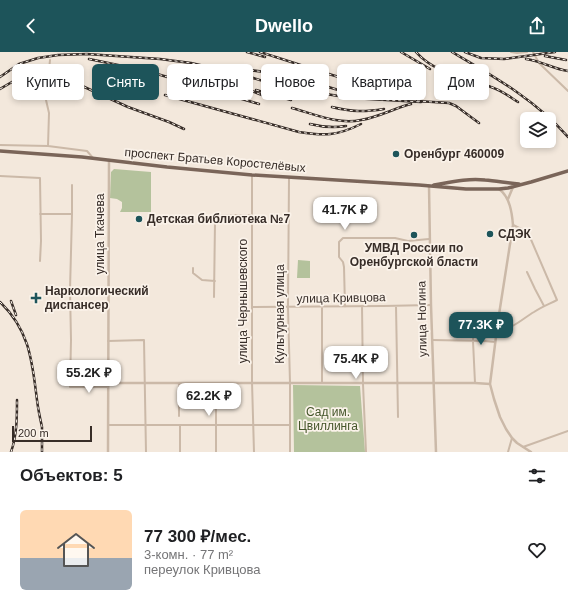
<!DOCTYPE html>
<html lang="ru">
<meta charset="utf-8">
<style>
:root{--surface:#fff;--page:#f2f2f2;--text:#202124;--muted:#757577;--accent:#1d545a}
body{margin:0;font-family:Arial,sans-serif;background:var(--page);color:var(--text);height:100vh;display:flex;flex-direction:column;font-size:15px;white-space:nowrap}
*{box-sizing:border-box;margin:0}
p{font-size:13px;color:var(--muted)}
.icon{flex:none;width:22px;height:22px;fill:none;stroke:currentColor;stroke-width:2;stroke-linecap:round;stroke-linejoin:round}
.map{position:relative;height:400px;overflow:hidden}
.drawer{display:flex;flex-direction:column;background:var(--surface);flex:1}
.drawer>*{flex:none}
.top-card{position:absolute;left:12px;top:12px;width:544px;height:36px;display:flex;gap:8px}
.tools{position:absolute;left:520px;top:60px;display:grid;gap:8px}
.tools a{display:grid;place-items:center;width:36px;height:36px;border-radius:6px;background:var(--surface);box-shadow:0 2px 6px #0003;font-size:20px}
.scale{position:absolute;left:12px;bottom:10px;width:80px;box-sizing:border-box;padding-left:4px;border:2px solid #372d28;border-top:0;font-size:11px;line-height:14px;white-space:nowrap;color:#372d28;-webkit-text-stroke:3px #faf2e9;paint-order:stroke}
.price{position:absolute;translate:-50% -34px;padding:0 9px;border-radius:8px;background:#fff;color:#222;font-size:13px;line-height:26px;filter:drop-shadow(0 1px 2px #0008)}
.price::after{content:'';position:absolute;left:50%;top:24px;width:12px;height:9px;margin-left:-6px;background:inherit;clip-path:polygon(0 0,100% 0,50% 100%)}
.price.on{background:var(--accent);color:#fff}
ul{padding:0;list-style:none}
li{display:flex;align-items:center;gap:12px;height:100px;padding:0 20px}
li span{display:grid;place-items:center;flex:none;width:112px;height:80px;border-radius:6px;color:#555}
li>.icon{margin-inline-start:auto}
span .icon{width:48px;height:48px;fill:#fffc;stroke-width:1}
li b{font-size:17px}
h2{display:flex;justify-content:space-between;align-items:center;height:48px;padding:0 20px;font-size:17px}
.tag{padding:0 14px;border-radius:6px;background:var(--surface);box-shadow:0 2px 6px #0003;font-size:14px;line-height:36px}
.tag.on{background:var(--accent);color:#fff}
header{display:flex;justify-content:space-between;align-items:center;height:52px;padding:0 20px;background:var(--accent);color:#fff;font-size:18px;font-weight:600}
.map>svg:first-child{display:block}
</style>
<header><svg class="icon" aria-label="back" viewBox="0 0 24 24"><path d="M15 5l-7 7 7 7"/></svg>Dwello<svg class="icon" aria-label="share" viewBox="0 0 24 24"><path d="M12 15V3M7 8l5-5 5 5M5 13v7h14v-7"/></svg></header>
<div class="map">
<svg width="568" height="400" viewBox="0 0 568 400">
<rect width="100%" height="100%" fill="#f3e8dc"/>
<!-- green -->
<path fill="#b4c29c" d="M114,117L151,120V160H120L122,156V150L117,147L110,146L111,120Z
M298,208L310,209V226H297Z
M293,333L360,334L365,400H294Z"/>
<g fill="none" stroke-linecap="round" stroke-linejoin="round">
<!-- minor -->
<path stroke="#cbb9a8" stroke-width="2" d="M511,0L517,1L527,0
M533,0L539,11L568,39
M0,93L48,94L87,99L93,106
M48,94L49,61L46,48L50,8
M0,124L40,126L41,189L40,209
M252,124V330L254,400
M289,126L288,255L290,331V400
M40,162H72L70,238L71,288L70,335H108
M72,162V133
M193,216V221L202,228L215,229
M527,220L535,237L544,254
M214,245L215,170L217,165L220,163H252
M362,254L363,332L366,400
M396,254L398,365
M252,255L383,254L431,253
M322,255V330
M345,255L344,215L343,210L339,205V190L343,186H395L408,189L429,187
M497,278C512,278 522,267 534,260C541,255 549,252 557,248L529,183C526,178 519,176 513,173
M432,288L484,289L495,290
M108,289L144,288L146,400
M475,331L473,289L474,266L498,269
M179,364V331
M108,373H290
M180,374V400
M523,395L568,379
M216,400V331
M508,400L512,386"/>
<!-- tertiary -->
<path stroke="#cbb9a8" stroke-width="2.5" d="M429,134L431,253L436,400
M499,137C510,145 512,161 513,173L498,269L490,332L494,347L500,365L506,377L512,386L517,391L531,400
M508,147L513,135
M108,331C230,330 352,332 475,331L490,332
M108,400L109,108"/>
<!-- primary -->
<path stroke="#7a6559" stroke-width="3.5" d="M0,99L82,105L167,115L252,123L419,133L466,137H499L508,136L531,130L568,119
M434,133C451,130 468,126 485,128C496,129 508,131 519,132"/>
<defs>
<path id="rail" d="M247,0L265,5
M260,0C312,16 365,37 420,42
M401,0L430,17
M416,0C435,22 466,25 491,35C501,38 510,45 518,50
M452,0C493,24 536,48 568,85
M465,0L481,6L504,7L555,0
M545,4L566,8
M89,7L147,19L259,52
M526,7C541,9 554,17 568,19
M233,16L289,23L348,41
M202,17L244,36L262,43
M0,25L19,12L38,6L58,3L87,2L160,7L191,11L240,22L286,36L352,46L421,50
M0,37L24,23L35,21L49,22L60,25L80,33L128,55L169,70L184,77
M256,38L291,48
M165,43L299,80C324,84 337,84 361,72
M417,49L449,51L456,54L479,71
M332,55C352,60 364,60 384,57
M292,56C314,62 338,73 361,68C379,65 395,56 411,52
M310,72C322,75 333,76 346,74
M11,249L16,263
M0,250C30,279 32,309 37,348C38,357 40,366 42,375C42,383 42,392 42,400
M11,400C17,383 17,365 17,348"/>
</defs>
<!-- rail casing -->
<use href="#rail" stroke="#372d28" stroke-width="2.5"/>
<!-- rail -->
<use href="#rail" stroke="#faf2e9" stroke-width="1" stroke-dasharray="3" stroke-linecap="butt"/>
</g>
<!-- markers -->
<g fill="#1d545a" stroke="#faf2e9" stroke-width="1.5">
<circle cx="396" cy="102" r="4"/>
<circle cx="139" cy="167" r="4"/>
<circle cx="490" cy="182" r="4"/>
<circle cx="414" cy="183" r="4"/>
<path d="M34 240h4v4h4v4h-4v4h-4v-4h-4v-4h4z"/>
</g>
<g text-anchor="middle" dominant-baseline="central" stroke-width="3.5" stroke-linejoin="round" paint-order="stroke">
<!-- poi labels -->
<g font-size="12" font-weight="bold" fill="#372d28" stroke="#faf2e9" text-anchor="start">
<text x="404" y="102">Оренбург 460009</text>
<text x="147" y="167">Детская библиотека №7</text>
<text x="498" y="182">СДЭК</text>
<text x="414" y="196" text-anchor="middle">УМВД России по<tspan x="414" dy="14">Оренбургской бласти</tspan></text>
<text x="45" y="239">Наркологический<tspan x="45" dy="14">диспансер</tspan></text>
</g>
<!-- street labels -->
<g font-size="12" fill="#372d28" stroke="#faf2e9">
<text transform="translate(215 108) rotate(5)">проспект Братьев Коростелёвых</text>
<text transform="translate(100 182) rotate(-90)">улица Ткачева</text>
<text transform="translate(341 246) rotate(-1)">улица Кривцова</text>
<text transform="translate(243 249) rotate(-90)">улица Чернышевского</text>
<text transform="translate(280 262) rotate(-90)">Культурная улица</text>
<text transform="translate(422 267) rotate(-91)">улица Ногина</text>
</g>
<!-- park labels -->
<g font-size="12" fill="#45562b" stroke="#faf2e9">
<text x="328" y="360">Сад им.<tspan x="328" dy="14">Цвиллинга</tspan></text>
</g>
</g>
</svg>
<div class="tools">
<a><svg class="icon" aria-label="layers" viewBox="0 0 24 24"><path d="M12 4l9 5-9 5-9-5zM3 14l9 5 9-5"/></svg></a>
</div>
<div class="scale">200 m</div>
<b class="price" style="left:345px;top:179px">41.7K ₽</b>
<b class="price on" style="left:481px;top:294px">77.3K ₽</b>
<b class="price" style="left:356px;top:328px">75.4K ₽</b>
<b class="price" style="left:89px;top:342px">55.2K ₽</b>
<b class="price" style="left:209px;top:365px">62.2K ₽</b>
<div class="top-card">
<a class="tag">Купить</a>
<a class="tag on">Снять</a>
<a class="tag">Фильтры</a>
<a class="tag">Новое</a>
<a class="tag">Квартира</a>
<a class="tag">Дом</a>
</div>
</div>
<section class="drawer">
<h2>Объектов: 5<svg class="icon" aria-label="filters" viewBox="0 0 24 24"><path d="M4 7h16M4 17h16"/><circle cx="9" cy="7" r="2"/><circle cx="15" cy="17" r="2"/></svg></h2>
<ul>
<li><span style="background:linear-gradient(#ffd9b3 60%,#9aa5b1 0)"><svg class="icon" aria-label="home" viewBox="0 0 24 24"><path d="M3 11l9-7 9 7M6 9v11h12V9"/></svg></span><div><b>77 300 ₽/мес.</b><p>3-комн. · 77 m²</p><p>переулок Кривцова</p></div><svg class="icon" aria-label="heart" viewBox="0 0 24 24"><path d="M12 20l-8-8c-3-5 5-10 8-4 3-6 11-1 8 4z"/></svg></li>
</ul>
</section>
